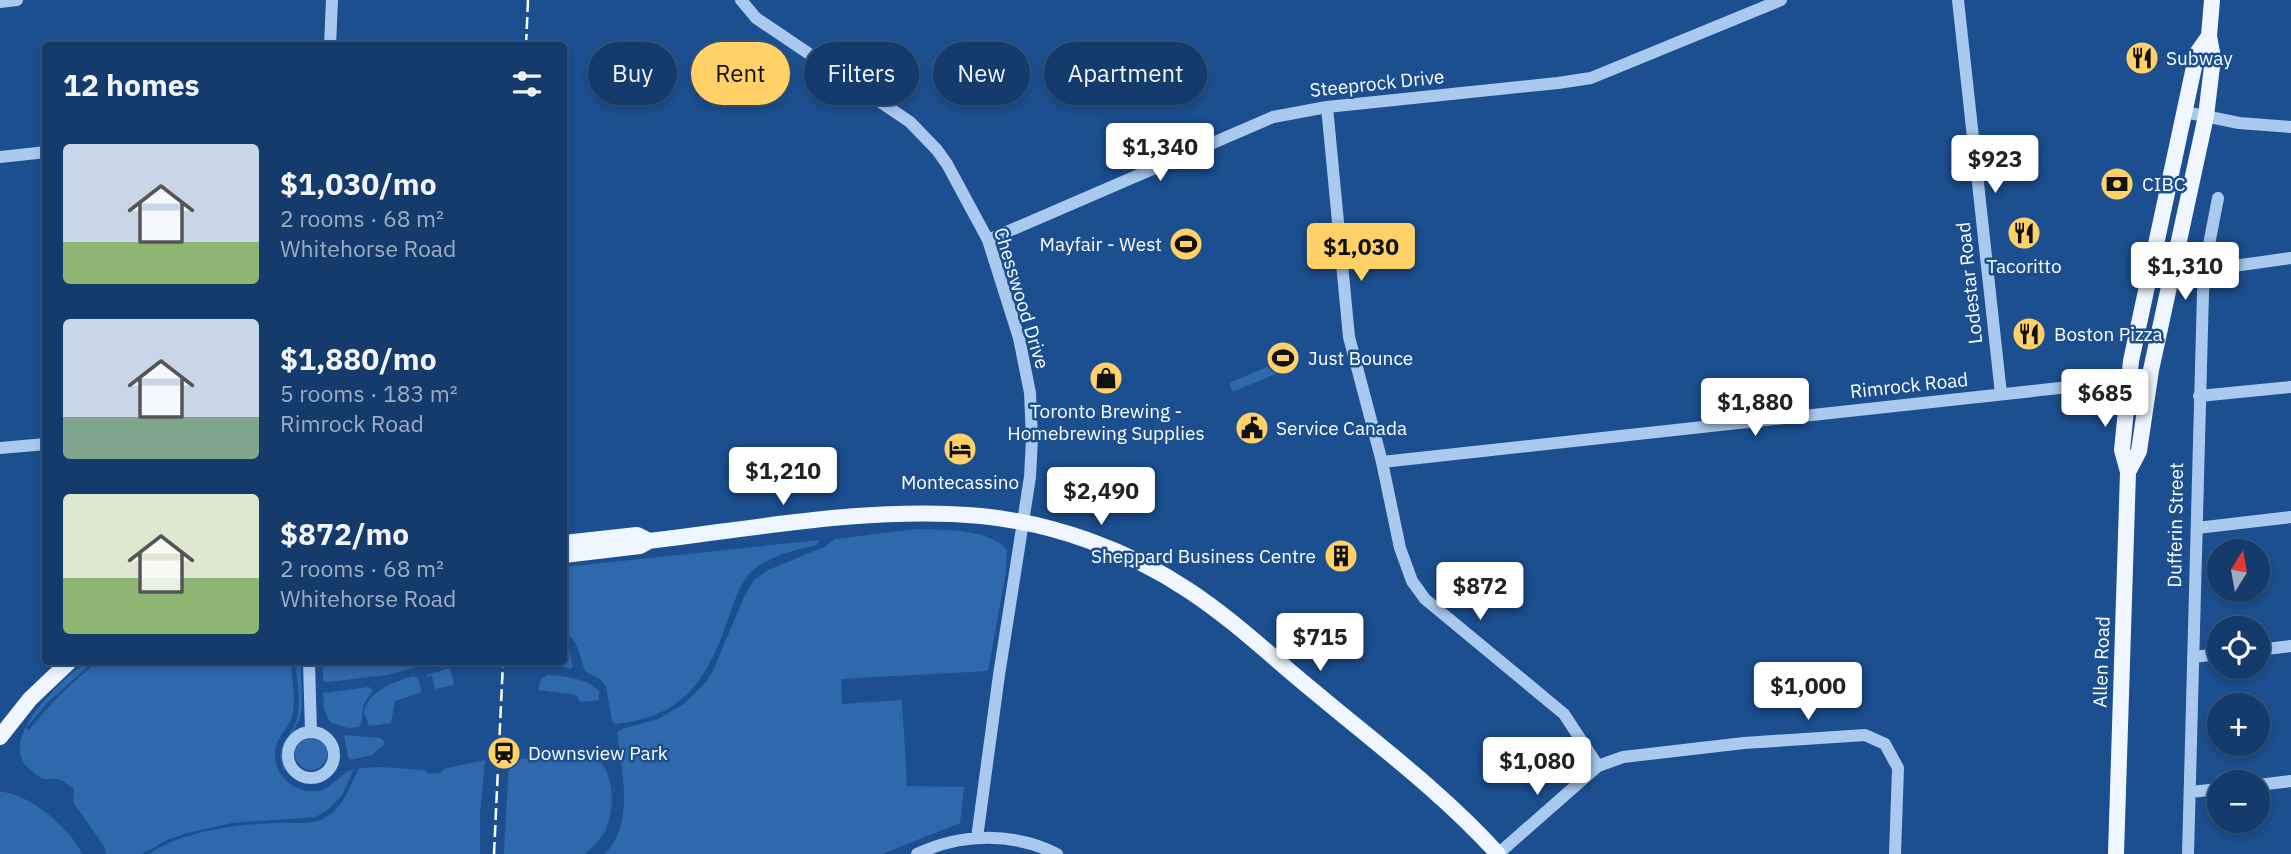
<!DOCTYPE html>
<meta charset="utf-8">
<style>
:root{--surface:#143b6b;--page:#1d4271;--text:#f1f3f6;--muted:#9dadc1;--line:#33557e;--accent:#ffd166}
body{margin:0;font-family:"IBM Plex Sans",sans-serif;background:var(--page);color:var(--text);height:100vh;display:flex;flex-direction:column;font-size:26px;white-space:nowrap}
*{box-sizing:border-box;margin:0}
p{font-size:23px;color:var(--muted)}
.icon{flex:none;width:38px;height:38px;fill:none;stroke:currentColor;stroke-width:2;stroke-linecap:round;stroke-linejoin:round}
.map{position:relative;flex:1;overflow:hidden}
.drawer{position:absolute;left:42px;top:42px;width:525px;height:623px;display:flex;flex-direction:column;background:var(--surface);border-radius:7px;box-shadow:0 4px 10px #0003,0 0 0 2px var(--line)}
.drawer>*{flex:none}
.hud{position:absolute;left:588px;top:42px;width:665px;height:63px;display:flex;gap:14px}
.needle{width:46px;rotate:11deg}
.tools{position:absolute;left:2207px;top:539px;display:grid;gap:14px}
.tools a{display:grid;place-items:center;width:63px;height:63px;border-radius:50%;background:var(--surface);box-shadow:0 4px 10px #0003,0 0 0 2px var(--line);font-size:35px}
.price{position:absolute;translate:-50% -60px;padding:0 16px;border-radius:7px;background:#fff;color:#222;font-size:23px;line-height:46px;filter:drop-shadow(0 2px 4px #0008)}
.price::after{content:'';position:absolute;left:50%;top:42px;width:21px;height:16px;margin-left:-10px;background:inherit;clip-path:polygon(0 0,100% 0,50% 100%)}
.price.selected{background:var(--accent);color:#111}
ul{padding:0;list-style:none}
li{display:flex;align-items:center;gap:21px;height:175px;padding:0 21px}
li span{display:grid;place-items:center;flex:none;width:196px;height:140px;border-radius:7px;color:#555}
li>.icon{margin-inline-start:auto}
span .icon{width:84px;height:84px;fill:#fffc;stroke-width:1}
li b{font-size:30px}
h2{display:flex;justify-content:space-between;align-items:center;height:84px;padding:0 21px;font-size:30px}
.tag{padding:0 24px;border-radius:32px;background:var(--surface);box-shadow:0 4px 10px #0003,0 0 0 2px var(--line);font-size:24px;line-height:63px}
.tag.selected{background:var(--accent);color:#111}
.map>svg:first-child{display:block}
</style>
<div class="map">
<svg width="2291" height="854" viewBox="0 0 2291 854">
<rect width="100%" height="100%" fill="#1b4f8f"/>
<!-- green -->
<path fill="#2e69ad" d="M1281,361L1285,370L1233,392L1229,383Z
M916,529C942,530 989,528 1007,550L1006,572L988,671L841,679L842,704L902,700L907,786L964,787L960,823L882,854H605C636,821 621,772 617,732L622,729L658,719L684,704L705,683L712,673L744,597L754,580L768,570L824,547L835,539Z
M820,540L816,545C795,550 769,556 752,571C740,582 734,603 728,619C707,679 685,717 615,724L612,721L606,687L600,679L586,672C578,656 581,641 564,633V567Z
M564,644L569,649L573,666L570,669L548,662H564Z
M86,662H93L47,703L26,728L29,730C49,705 72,681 98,662H291C292,679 296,700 292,717C289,727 279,735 276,746C270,770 291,794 317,791C333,789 339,773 354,769L342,795L329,809L316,817L232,823L187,833L167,840L142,854H106L104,846L73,802L74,789C70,786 65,782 61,780C55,777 50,780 44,779C39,778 31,770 26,766C0,735 64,678 86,662Z
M296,662H300C301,678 303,696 301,712C298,734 274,744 286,769L284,770C273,744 292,739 297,718C301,701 297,679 296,662Z
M323,662H436L387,675L328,682L323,681Z
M450,668L454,685L435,689L432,676L426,677L427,675Z
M547,675C563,676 587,678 599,691V700L580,702L577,695L538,690L541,679Z
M414,676L418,679L422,692L395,701L391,723L369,726L364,712C369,690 394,682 414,676Z
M369,687L373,691C356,710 367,713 359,727L348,728L330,722L324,709L323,693Z
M344,735L380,738L384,741V745L372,755L351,760L348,757Z
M295 754a16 16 0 1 1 32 0a16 16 0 1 1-32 0Z
M580,752C614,756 617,802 606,829C601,839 593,847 585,854H504L509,759L544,758L549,761L562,759L564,755Z
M485,760L480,814V854H149C180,832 237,824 274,823C289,822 308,825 322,819C344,809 349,787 359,768L379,767L425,770L428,774L441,773L443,769Z
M0,792C26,791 73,830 82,854H0Z"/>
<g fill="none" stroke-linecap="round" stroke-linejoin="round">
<!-- minor -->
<path stroke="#a9c9ee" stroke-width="12" d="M741,0L756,18L910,122L937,150L947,164L988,240L1019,338L1030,393L1032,439L1030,477L999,675L977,838
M1958,0L2001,394
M0,2L17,0
M330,46L332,0
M1327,107L1349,337L1382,462L1400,548L1412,581L1425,599L1564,714L1598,766
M2185,112L2239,123L2291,127
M0,157L46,152
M988,240L1273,117L1327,107L1558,83L1591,78L1781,0
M2205,270L2291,258
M2199,396L2291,387
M0,448L46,444
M1382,462L2106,383L2148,388
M2197,528L2291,517
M2258,650L2291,646
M2193,657L2219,654
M309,662L311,732
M288 755a23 23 0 1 1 46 0a23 23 0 1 1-46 0Z
M2258,785L2291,781
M2190,792L2219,789
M917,854C961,833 1013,832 1057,854
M1498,854L1598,766L1623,757L1744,743L1865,735L1885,744L1898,768L1895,854
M2188,854L2203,292L2207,255L2218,198"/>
<!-- major -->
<path stroke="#f0f6ff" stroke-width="16" d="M2128,472L2139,451L2151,370L2206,116L2213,58L2209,36L2212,0
M564,543L637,535L649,541
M564,555L640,546L649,541C758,528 871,506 981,516C1053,523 1128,550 1188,590C1234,620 1274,659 1316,693C1378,745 1444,794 1498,854
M0,737L30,699L69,662
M2116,854L2128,472L2122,450L2131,361L2197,53L2209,36"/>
<!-- rail -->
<path stroke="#fff" stroke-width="2.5" stroke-dasharray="12 5" stroke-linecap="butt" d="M526,46L528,0
M494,854L503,662"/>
</g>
<!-- icons -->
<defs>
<symbol id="restaurant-disc" viewBox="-11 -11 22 22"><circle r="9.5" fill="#ffd166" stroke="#1b4f8f"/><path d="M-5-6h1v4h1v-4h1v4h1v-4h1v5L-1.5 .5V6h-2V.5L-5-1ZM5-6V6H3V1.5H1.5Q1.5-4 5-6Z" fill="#111"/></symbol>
<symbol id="bank-disc" viewBox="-11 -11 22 22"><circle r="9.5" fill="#ffd166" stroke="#1b4f8f"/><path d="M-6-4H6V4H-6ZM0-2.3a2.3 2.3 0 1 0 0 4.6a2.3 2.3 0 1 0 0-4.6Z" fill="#111"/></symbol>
<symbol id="stadium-disc" viewBox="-11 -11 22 22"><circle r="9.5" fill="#ffd166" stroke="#1b4f8f"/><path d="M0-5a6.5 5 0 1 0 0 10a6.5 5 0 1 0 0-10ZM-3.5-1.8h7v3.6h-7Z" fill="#111"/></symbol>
<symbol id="shop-disc" viewBox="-11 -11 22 22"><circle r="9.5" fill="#ffd166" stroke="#1b4f8f"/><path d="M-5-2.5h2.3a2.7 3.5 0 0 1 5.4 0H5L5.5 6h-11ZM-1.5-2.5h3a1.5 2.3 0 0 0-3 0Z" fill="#111"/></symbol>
<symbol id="civic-disc" viewBox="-11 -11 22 22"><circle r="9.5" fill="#ffd166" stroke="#1b4f8f"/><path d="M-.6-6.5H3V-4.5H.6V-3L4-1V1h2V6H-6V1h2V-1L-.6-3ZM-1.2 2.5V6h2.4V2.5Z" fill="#111"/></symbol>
<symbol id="hotel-disc" viewBox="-11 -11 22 22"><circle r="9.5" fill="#ffd166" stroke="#1b4f8f"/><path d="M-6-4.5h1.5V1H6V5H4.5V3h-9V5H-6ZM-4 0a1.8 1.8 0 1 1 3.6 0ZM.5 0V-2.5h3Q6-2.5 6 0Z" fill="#111"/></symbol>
<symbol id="building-disc" viewBox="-11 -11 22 22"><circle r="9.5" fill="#ffd166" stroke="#1b4f8f"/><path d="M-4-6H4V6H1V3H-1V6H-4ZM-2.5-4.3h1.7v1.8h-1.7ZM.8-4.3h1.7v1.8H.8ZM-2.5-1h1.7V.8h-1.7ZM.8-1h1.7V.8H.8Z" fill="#111"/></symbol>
<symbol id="station-disc" viewBox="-11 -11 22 22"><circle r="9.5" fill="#ffd166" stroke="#1b4f8f"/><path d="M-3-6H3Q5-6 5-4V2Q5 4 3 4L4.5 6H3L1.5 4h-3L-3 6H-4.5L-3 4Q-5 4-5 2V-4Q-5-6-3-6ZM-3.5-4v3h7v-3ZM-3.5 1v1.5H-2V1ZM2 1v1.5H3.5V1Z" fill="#111"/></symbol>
</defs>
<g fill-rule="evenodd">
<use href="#restaurant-disc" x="2123" y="39" width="38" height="38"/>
<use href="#bank-disc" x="2098" y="165" width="38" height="38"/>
<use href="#restaurant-disc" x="2005" y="214" width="38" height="38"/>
<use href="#stadium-disc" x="1167" y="225" width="38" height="38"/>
<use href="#restaurant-disc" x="2010" y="315" width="38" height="38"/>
<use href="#stadium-disc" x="1264" y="339" width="38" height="38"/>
<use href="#shop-disc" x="1087" y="359" width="38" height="38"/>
<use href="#civic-disc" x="1233" y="409" width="38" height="38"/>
<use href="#hotel-disc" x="941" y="430" width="38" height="38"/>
<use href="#building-disc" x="1322" y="537" width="38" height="38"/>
<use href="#station-disc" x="485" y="734" width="38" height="38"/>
</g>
<g text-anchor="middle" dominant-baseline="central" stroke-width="5" stroke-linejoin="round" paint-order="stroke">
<!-- poi labels -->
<g font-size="19" fill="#fff" stroke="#1b4f8f" text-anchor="start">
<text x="2166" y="58">Subway</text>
<text x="2142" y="184">CIBC</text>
<text x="1162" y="244" text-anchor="end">Mayfair - West</text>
<text x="2024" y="266" text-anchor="middle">Tacoritto</text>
<text x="2054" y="334">Boston Pizza</text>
<text x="1308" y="358">Just Bounce</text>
<text x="1106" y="411" text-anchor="middle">Toronto Brewing -<tspan x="1106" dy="22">Homebrewing Supplies</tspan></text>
<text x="1276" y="428">Service Canada</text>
<text x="960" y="482" text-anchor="middle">Montecassino</text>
<text x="1316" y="556" text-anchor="end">Sheppard Business Centre</text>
<text x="528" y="753">Downsview Park</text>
</g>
<!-- street labels -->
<g font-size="19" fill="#fff" stroke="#1b4f8f">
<text transform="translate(1377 83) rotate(-6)">Steeprock Drive</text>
<text transform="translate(1969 283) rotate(-96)">Lodestar Road</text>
<text transform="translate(1022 298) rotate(73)">Chesswood Drive</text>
<text transform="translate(1909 385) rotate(-6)">Rimrock Road</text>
<text transform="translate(2175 525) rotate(-89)">Dufferin Street</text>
<text transform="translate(2101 662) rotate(-88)">Allen Road</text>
</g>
</g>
</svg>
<div class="tools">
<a><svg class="needle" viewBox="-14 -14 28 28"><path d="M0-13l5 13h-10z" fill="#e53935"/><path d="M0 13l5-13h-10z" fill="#9dadc1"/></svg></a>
<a><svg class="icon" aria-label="locate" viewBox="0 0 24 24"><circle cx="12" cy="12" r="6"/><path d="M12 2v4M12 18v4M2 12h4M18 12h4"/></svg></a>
<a>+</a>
<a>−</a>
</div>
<b class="price" style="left:1160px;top:183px">$1,340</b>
<b class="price" style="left:1995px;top:195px">$923</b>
<b class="price selected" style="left:1361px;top:283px">$1,030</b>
<b class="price" style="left:2185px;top:302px">$1,310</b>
<b class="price" style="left:2105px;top:429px">$685</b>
<b class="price" style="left:1755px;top:438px">$1,880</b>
<b class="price" style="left:783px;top:507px">$1,210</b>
<b class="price" style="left:1101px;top:527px">$2,490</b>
<b class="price" style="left:1480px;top:622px">$872</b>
<b class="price" style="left:1320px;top:673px">$715</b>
<b class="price" style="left:1808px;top:722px">$1,000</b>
<b class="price" style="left:1537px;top:797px">$1,080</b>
<div class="hud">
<a class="tag">Buy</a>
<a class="tag selected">Rent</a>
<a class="tag">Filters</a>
<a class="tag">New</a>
<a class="tag">Apartment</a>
</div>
<section class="drawer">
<h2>12 homes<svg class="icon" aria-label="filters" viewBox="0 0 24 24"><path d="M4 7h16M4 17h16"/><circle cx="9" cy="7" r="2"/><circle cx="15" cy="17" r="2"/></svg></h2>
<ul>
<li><span style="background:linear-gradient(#c9d6e8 70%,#8fb573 0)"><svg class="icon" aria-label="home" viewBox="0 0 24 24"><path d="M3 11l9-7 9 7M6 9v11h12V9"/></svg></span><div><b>$1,030/mo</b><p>2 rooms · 68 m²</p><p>Whitehorse Road</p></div></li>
<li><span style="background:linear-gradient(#c9d6e8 70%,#7fa58c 0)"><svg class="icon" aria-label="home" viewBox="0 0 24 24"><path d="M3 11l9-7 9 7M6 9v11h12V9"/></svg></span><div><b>$1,880/mo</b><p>5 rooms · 183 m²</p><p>Rimrock Road</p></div></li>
<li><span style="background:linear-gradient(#dfe7d0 60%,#8fb573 0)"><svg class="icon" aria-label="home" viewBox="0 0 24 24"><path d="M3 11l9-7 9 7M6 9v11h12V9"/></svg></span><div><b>$872/mo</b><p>2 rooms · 68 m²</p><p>Whitehorse Road</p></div></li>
</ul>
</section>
</div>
